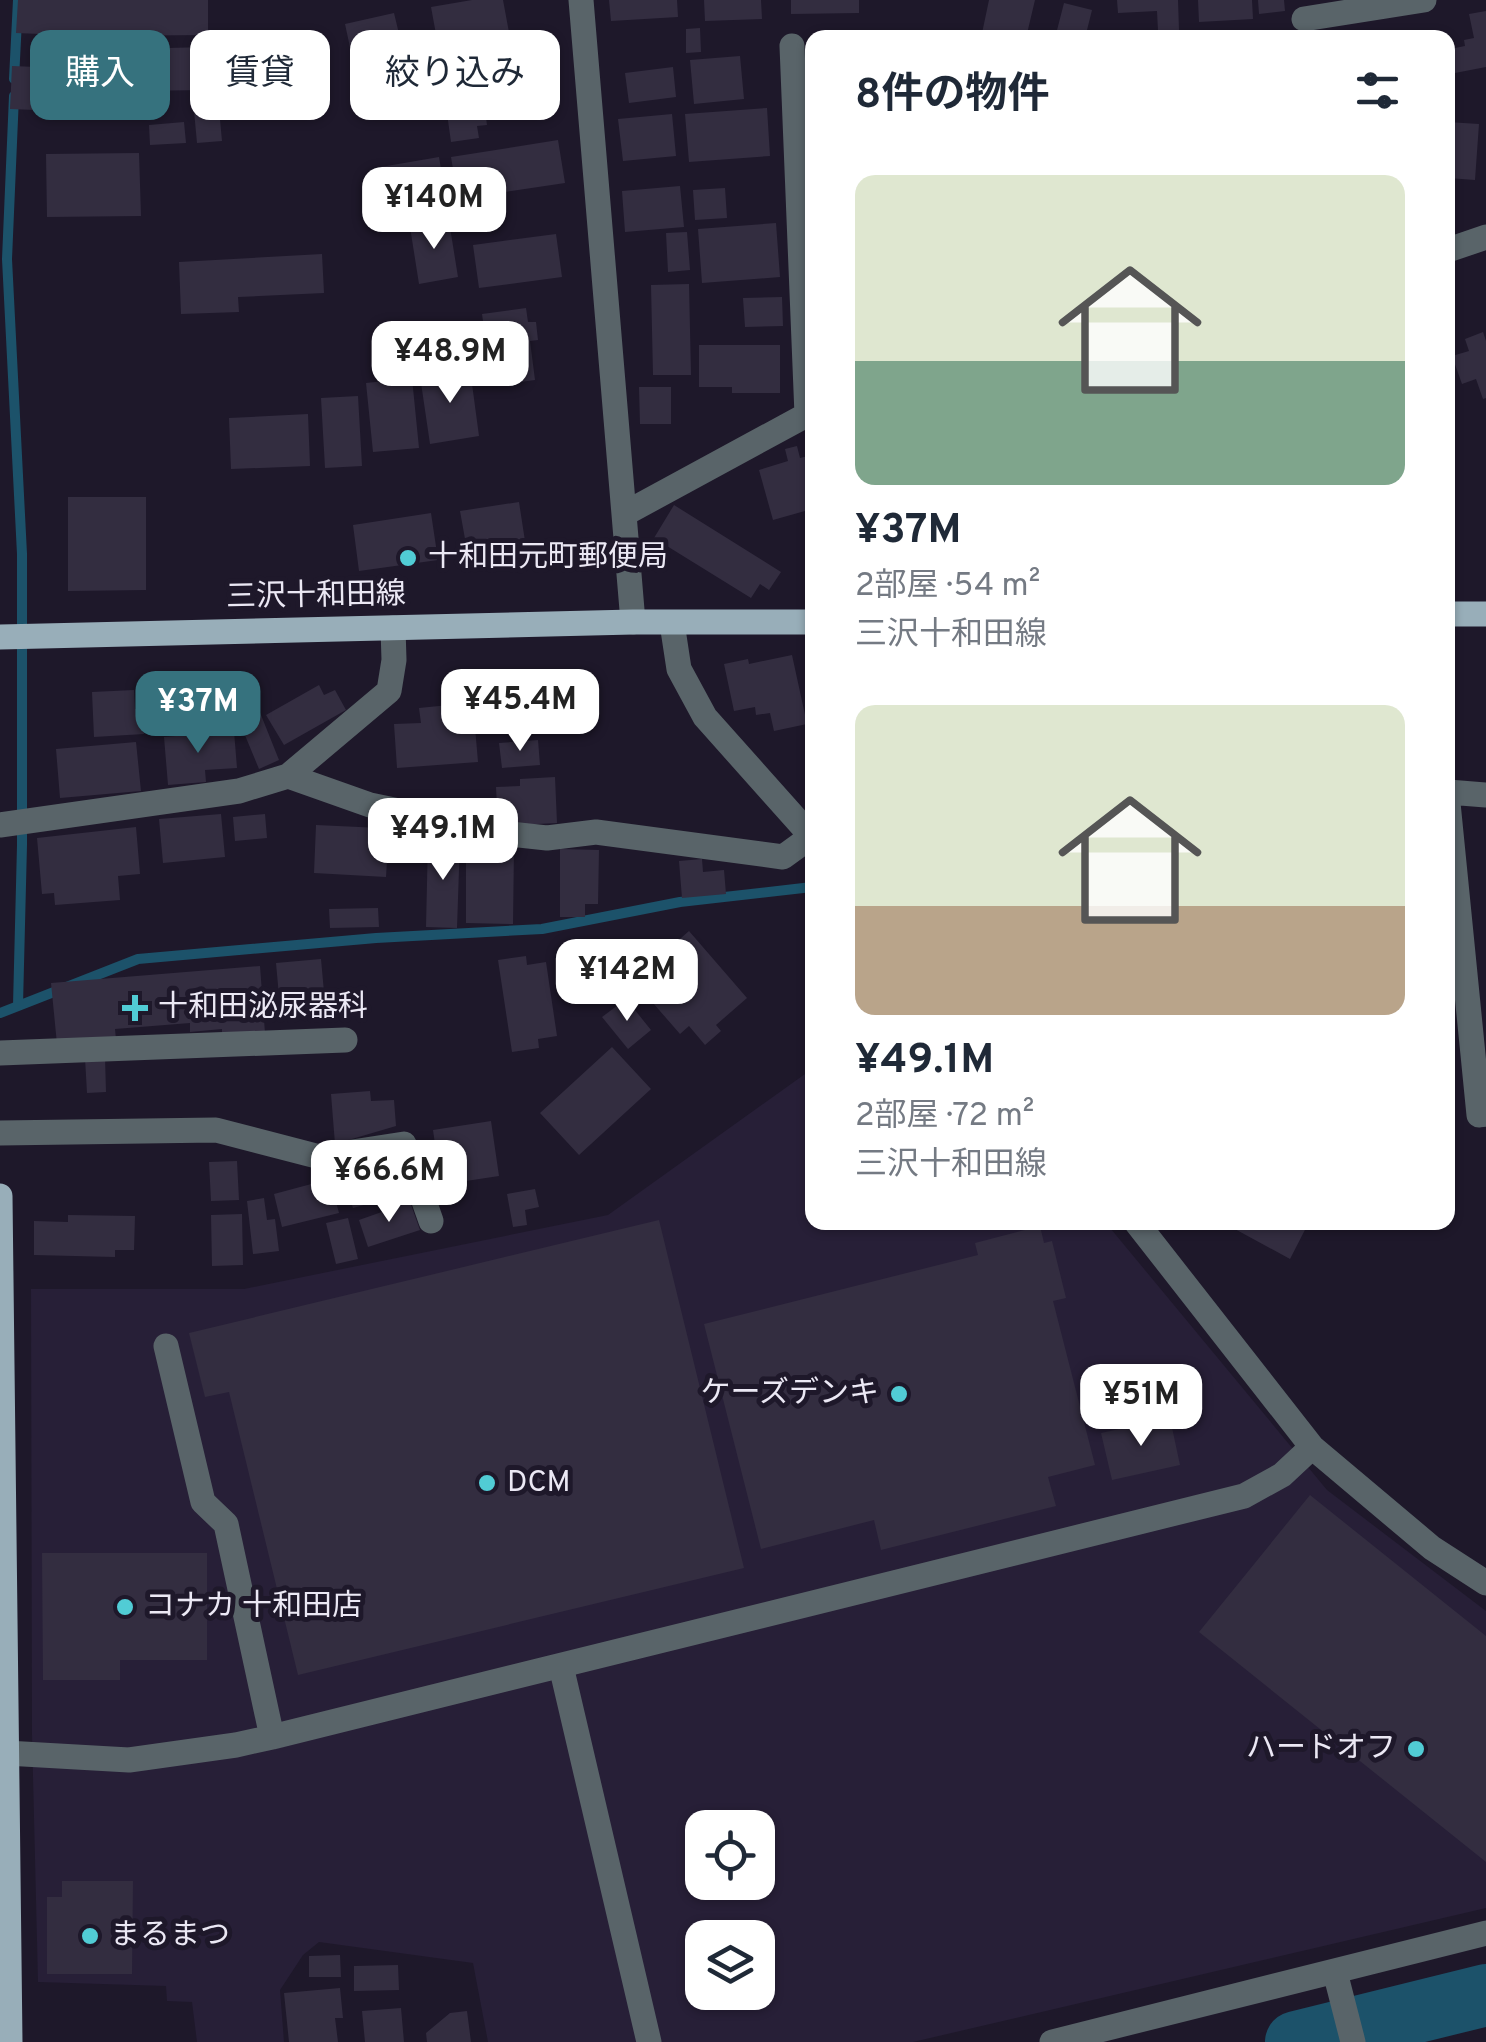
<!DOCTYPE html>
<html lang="ja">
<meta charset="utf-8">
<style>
:root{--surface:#fff;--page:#f2f2f3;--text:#1f2937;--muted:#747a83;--accent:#36727e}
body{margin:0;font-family:Overpass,"Noto Sans JP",sans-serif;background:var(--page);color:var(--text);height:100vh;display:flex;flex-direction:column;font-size:38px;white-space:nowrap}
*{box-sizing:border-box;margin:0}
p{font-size:32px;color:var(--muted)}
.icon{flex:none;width:55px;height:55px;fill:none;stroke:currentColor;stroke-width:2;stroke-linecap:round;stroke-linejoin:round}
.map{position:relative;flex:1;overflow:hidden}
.sheet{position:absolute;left:805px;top:30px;width:650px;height:1200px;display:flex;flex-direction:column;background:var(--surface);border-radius:20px;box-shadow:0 2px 8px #0004}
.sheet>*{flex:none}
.hud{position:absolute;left:30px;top:30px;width:625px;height:90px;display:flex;gap:20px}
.controls{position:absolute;left:685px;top:1810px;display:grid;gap:20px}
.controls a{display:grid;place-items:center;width:90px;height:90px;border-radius:20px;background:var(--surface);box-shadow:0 2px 8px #0004;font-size:50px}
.price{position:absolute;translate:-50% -85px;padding:0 22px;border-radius:20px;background:#fff;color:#222;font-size:32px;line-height:65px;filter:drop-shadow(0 2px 5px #0008)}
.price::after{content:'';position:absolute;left:50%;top:60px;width:30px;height:22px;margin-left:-15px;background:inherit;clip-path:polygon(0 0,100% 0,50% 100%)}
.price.current{background:var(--accent);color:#fff}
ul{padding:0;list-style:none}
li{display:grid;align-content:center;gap:20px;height:530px;padding:0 50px}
li span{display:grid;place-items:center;height:310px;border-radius:20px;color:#555}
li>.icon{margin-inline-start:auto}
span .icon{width:180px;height:180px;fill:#fffc;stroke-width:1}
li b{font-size:42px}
h2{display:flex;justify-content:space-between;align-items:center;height:120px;padding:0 50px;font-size:42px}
.tag{padding:0 35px;border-radius:20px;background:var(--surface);box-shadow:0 2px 8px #0004;font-size:35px;line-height:90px}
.tag.current{background:var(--accent);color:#fff}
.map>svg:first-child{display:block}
</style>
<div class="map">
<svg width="1486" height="2042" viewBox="0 0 1486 2042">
<rect width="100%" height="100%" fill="#1e182a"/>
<!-- built -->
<path fill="#271f37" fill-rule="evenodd" d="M812,1069V1222L1106,1223L1327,1490L1486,1611V1908L913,2042H488L473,1963L319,1942L303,1955L280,1990L284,2042H197L192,2002L167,2001L166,1986L38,1982L32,1735L31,1289H244L608,1215ZM702,1828H758V1882H702ZM702,1938H758V1992H702Z"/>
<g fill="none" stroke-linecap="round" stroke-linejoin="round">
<!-- stream -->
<path stroke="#1c526a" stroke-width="10" d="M14,79L18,0
M14,96L7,259L22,554V845L18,1005
M0,1013L138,959L376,938L542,929L680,902L812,887"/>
<!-- river -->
<path stroke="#1c526a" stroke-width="62" d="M1296,2042L1486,1995"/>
</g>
<!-- building -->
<path fill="#332d40" d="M18,0H208V35L88,36L16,33Z
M472,0H503L511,43L440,56L431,7Z
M609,0H677L678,17L611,21Z
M704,0H761L762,19L705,21Z
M791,0H859V13L791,14Z
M989,0H1035L1026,38H981Z
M1117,0H1178L1179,30L1158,31L1157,11L1118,13Z
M1198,0H1252L1253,19L1199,22Z
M1258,0H1284L1285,11L1259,14Z
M1064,3L1092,10L1085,38H1055Z
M1486,11V67L1455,73L1450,49L1465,46L1464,40L1474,38L1469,14Z
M394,13L401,42L351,52L345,24Z
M700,28L701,52L686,53V29Z
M310,43L316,82L240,93L234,54Z
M207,47L208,90L127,91V113L49,115L48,51Z
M740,56L744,99L694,104L690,60Z
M805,60L812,61V106H805Z
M12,66L37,67L35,110L10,109Z
M673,67L676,97L629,103L625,73Z
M482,87L487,125L477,126L479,138L451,142L444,92Z
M218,98L222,141L197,143L193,100Z
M767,108L770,156L689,162L685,114Z
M672,114L676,156L623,161L618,119Z
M184,122L186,143L150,145L149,125Z
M1448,122L1479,124L1475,180L1448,178Z
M558,140L565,183L458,199L451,157Z
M139,153L141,216L47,217L46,154Z
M439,157L448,211L397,220L396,211L383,214L375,168Z
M680,186L684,227L625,232L622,191Z
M725,188L727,218L695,220L693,190Z
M449,221L458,277L419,284L410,227Z
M776,223L780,277L702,283L698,229Z
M687,232L690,270L668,272L666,233Z
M556,234L562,277L479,288L473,245Z
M322,254L324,293L238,297L239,312L181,314L179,262Z
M689,284L691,375H653L651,285Z
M782,297L783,326L745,327L743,298Z
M526,308L528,322H536L538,340L530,341L535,380L492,386L482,314Z
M1483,332L1486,341V398L1483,399L1476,379L1462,384L1452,356L1469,351L1465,339Z
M699,345H780V393H732V387H699Z
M470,369L479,436L430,444L420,376Z
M412,378L419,448L373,452L366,383Z
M639,387H671V424H640Z
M358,396L362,466L325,468L321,398Z
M308,414L310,466L231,469L229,418Z
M797,446L800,458L812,455V509L773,520L759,470L788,461L785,449Z
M68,497H146V590L68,591Z
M519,502L525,541L467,550L460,511Z
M674,505L781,572L769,590L760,584L751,598L654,538Z
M431,513L438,560L359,571L353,525Z
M792,655L807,724L774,731L770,713L756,715L755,707L734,711L724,664L748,659L749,664Z
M319,685L324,695L335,690L346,710L284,745L266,715Z
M134,690L135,709H143L144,734L94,737L92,692Z
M253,695L279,760L259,769L232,704Z
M449,705L450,717L474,715L478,762L397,768L394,724L421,723L419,708Z
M234,731L237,768L205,770L206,782L168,785L164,737Z
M538,740L540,765L502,768L499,743Z
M136,742L141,791L60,798L56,749Z
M555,777L557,823L498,826L496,787L520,786V779Z
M221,814L225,857L163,863L159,819Z
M265,814L267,838L235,841L233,817Z
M316,825L402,829L400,862L387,861L386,877L314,873Z
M136,827L140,874L118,876L120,900L55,905L54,893L42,894L37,838Z
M428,839L460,840L457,928L426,927Z
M466,847L514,848L513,924L466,923Z
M560,849L599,850L598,904H585V917H560Z
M702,859L703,872L724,870L726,894L682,898L679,861Z
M378,908L379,927L330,928L329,909Z
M689,931L747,998L716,1025L721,1031L705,1045L689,1026L680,1034L633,980Z
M526,956L527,965L546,962L557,1036L538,1039L539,1048L512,1052L498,960Z
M321,959L325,1003L280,1007L276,963Z
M260,966L265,1033L222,1036V1029L190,1032V1023L115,1029L116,1039L57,1044L51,983Z
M626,999L651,1030L628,1049L602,1017Z
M612,1047L651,1089L579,1155L540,1113Z
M105,1057L106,1092L87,1093L85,1058Z
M370,1091L371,1101L394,1100L396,1126L335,1144L331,1094Z
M491,1121L499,1176L466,1181L464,1168L439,1172L433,1130Z
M237,1161L239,1200L211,1201L209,1162Z
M393,1163L402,1194L353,1208L343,1178Z
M330,1179L339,1213L282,1227L274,1194Z
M535,1189L539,1207L525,1210L527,1225L513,1227L507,1194Z
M264,1198L267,1220L275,1219L279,1251L253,1254L247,1201Z
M410,1202L420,1230L368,1247L359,1220Z
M242,1214L243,1265L212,1266L211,1215Z
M68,1215L135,1216L134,1250H115V1257L34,1255V1221L68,1222Z
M348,1218L358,1259L336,1264L326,1223Z
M659,1220L744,1568L298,1675L229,1392L205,1397L189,1333Z
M1222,1222H1309L1290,1259Z
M1040,1226L1044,1243L1052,1241L1066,1298L1053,1301L1095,1465L1048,1477L1056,1506L881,1550L874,1520L761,1549L704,1324L978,1255L975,1243Z
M1170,1418L1180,1465L1112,1480L1101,1433Z
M1310,1495L1486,1636V1862L1199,1632Z
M42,1553H207V1660H120V1680H43Z
M62,1881H133L132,1974H47V1897H62Z
M340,1955L341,1977H309V1956Z
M398,1965L399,1990L354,1991V1966Z
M340,1988L343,2018H335L338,2042H289L284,1993Z
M401,2008L404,2042H365L362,2011Z
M467,2011L471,2042H427L426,2033L450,2013Z"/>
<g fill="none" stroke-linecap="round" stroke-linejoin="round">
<!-- minor -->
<path stroke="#596469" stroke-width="25" d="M581,0L633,622
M1304,19L1424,0
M792,46L807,415
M1448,250L1486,237
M626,513L812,412
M672,623L679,669L705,717L812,837
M288,776L370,805L510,834L547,838L596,832L783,857L812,836
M1448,792L1486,795
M1448,803L1479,1115L1486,1114
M0,825L239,791L288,776L389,691L394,660L393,628
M0,1053L345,1040
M0,1133L216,1130L320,1157L404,1144L431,1221
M1136,1222L1312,1447L1432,1548L1486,1583
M166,1346L203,1502L226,1524L272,1737
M561,1666L649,2042
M6,1753L129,1760L236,1745L272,1737L1244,1496L1282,1475L1312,1447
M1335,1972L1353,2042
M1052,2042L1486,1933"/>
<!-- major -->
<path stroke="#98aeb9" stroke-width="25" d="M1448,614H1486
M0,637L633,622H812
M0,1196L10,2042"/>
</g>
<!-- markers -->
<g fill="#51ccd5" stroke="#1e182a" stroke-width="4">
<circle cx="408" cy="558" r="10"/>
<path d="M130 993h10v10h10v10h-10v10h-10v-10h-10v-10h10z"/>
<circle cx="899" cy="1394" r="10"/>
<circle cx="487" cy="1483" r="10"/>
<circle cx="125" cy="1607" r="10"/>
<circle cx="1416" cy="1749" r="10"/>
<circle cx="90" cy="1936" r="10"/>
</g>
<g text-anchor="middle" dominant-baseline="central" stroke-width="10" stroke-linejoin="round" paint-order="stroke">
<!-- poi labels -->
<g font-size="30" fill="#ebe8f4" stroke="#1e182a" text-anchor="start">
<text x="428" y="558">十和田元町郵便局</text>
<text x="158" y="1008">十和田泌尿器科</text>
<text x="879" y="1394" text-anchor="end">ケーズデンキ</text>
<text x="507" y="1483">DCM</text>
<text x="145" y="1607">コナカ 十和田店</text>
<text x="1396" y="1749" text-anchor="end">ハードオフ</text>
<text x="110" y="1936">まるまつ</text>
</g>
<!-- street labels -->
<g font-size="30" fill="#ebe8f4" stroke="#1e182a">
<text transform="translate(316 597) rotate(-1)">三沢十和田線</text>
</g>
</g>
</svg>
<div class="controls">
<a><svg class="icon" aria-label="locate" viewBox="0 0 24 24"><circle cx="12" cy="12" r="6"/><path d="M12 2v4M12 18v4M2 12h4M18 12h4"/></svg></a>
<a><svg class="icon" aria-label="layers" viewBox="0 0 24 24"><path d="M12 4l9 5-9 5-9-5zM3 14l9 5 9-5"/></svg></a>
</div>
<b class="price" style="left:434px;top:252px">¥140M</b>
<b class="price" style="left:450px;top:406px">¥48.9M</b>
<b class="price" style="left:520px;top:754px">¥45.4M</b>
<b class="price current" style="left:198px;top:756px">¥37M</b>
<b class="price" style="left:443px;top:883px">¥49.1M</b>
<b class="price" style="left:627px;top:1024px">¥142M</b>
<b class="price" style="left:389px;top:1225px">¥66.6M</b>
<b class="price" style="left:1141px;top:1449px">¥51M</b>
<div class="hud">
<a class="tag current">購入</a>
<a class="tag">賃貸</a>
<a class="tag">絞り込み</a>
</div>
<section class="sheet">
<h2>8件の物件<svg class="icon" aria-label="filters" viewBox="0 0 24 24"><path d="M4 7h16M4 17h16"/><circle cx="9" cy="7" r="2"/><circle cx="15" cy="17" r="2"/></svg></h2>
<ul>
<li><span style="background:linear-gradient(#dfe7d0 60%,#7fa58c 0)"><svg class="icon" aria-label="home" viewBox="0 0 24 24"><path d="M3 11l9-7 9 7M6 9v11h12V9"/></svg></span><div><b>¥37M</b><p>2部屋 · 54 m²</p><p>三沢十和田線</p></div></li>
<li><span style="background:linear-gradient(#dfe7d0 65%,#b9a48a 0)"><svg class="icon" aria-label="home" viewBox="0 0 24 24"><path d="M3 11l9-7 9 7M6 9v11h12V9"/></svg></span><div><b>¥49.1M</b><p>2部屋 · 72 m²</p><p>三沢十和田線</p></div></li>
</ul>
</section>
</div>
